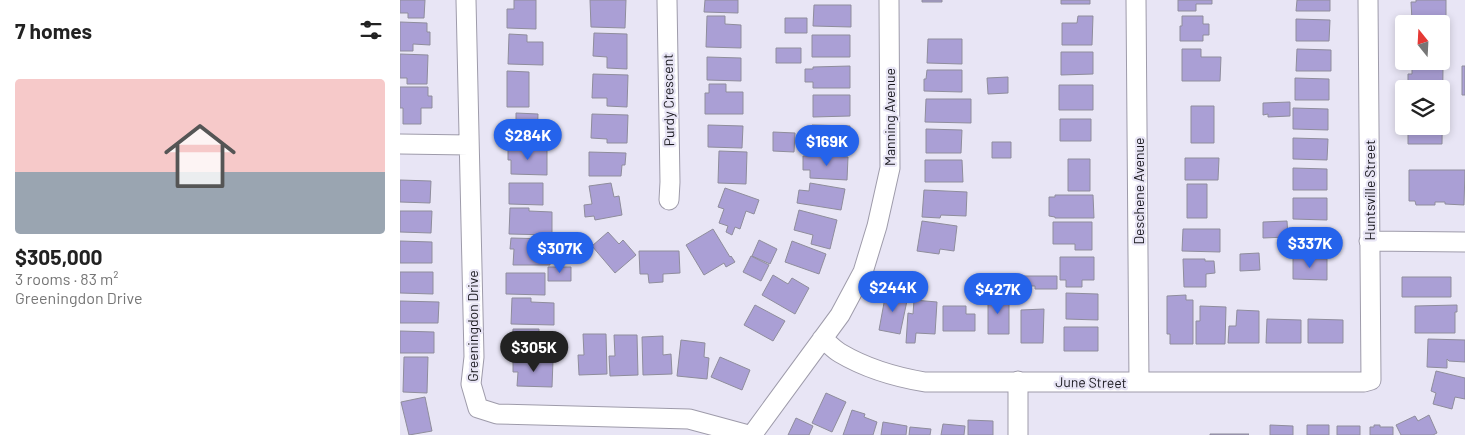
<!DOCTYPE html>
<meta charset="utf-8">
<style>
:root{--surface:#fff;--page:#f6f6f6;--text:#222;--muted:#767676;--accent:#2563eb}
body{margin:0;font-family:Barlow,sans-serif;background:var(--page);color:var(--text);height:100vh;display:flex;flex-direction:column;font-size:19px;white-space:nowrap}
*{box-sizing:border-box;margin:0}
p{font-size:16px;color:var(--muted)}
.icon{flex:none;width:28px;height:28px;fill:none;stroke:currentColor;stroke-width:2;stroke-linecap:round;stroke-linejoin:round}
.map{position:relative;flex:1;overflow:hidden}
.panel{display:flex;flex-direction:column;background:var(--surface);width:400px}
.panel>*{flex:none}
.needle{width:32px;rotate:342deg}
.buttons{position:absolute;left:995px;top:15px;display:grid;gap:10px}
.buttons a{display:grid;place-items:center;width:55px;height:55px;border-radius:5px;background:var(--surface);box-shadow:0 2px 8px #0003;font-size:25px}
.price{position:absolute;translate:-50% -42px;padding:0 11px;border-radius:18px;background:var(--accent);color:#fff;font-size:16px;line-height:32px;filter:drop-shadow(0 1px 2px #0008)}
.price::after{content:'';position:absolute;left:50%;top:30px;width:15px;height:11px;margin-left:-8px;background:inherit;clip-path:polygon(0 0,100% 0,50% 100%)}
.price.active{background:#222;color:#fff}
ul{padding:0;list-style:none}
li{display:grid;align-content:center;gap:10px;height:265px;padding:0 15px}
li span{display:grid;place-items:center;height:155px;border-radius:5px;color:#555}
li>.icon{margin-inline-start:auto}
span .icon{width:90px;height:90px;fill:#fffc;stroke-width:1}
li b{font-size:21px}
h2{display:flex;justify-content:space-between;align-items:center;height:60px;padding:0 15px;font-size:21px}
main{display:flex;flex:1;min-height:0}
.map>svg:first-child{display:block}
</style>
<main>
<section class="panel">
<h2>7 homes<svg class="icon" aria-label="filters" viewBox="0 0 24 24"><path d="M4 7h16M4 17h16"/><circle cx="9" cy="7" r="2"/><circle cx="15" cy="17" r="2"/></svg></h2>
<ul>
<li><span style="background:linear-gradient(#f6c9c9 60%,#9aa5b1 0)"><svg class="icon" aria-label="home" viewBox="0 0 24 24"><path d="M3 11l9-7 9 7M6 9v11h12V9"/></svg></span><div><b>$305,000</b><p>3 rooms · 83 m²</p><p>Greeningdon Drive</p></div></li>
</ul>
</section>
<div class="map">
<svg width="1065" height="435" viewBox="0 0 1065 435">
<rect width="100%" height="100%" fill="#e8e5f5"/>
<!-- building -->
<path fill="#aa9fd5" stroke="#8f8d9c" d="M0,0H25L24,18H8V13H0Z
M114,0H136V29L107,28V9H114Z
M190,0H226L225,28L191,27Z
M305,0H338V13L304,12Z
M522,0H542V2H522Z
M661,0H690V4H661Z
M778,0H812V4H796V11H778Z
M897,0H930V11H896Z
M1016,0H1046V57H1041V24H1016V20H1012L1011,2H1016Z
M414,5H451V27L413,26Z
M307,16H325V24L341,25V48L306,47Z
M678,16H693L692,45H662V23H677Z
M782,16H803V24H809V35H803V41H780V26H782Z
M385,18H407V33H385Z
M896,19L930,20L929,41H896Z
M0,22L27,23V32H30V45L13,44V51H0Z
M194,33L227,34V69L207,68V57L193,56Z
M109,34L127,35V42H143V65L108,64Z
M412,35H450V57H412Z
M528,39H562V64L527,63Z
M376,48H401V63H376Z
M782,49H801V57H821L820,81H782Z
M897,49L931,50V71H896Z
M661,52H693V74L661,75Z
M0,54L28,55L27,84H7V78H0Z
M307,57L341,58V81L307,80Z
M450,66V88H413V82H405V69H413V67Z
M1062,66H1065V95H1062Z
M1012,68H1043L1042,144H1008V133L1011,134V126H1041V89H1008V74H1012Z
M527,70H562V92L524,91V79H526Z
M107,71L129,72V107H107Z
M193,74L228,75L227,107L207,106V98H192Z
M608,77V93L588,94L587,78Z
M895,78L929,79V100H895Z
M309,84H326V92H343V114H305V93H309Z
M659,85H693V110H659Z
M0,87H28V96H32V108H21V124H3V108H0Z
M413,95H450V116L413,117Z
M526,99H571V123L525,122Z
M890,102V116L868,117V114L863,115V103Z
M791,106H814V143H791Z
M893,108L928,109V130L893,129Z
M116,113L138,114L137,144H108L109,126H116Z
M192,114L228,115L227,143H207V139L191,138Z
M660,119H691V141H660Z
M308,125L343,126L342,148L308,147Z
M412,125L450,126V147H412Z
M526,129L562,130L561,153H526Z
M373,132L395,133L394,152L373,151Z
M893,138L928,139L927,160L893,159Z
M592,142H611V158H592Z
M108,148H147V175L111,174V160H108Z
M319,151L347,152L346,184L318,183Z
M189,152L226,153L225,165H222L221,176H189Z
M411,155L448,157L447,180L410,178V170H403V156H411Z
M785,158H819L818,180H785Z
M668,159H690V191H668Z
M525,160H562L563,182H525Z
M893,168L927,169V190H893Z
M1009,170H1065L1064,205L1045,204V202H1035V205H1016L1015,201H1009Z
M0,180L31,181L30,203L0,202Z
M109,183H143V205L109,204Z
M211,183L214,197L219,196L222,215L195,220L194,216L185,217L184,205L192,204L189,186Z
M410,183L445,189L441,210L397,203L399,190L409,191Z
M787,184H807V218H787Z
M325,188L359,200L354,214L346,211L340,229L335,227L332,235L326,232L328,226L319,223L324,209L318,207Z
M524,190L567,192L566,216L541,215L540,218L522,217Z
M655,195H693L694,218H655V217L649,216V197H655Z
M893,198H927V220L893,219Z
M110,208H129V211L152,212V235L109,234Z
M399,210L437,220L430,249L411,244L413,235L394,230Z
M0,211H32L31,233L0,232Z
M522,221L557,226L554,251L540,249L539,254L517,251Z
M887,221L888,237L863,238V222Z
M653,222H692V250H675V244H653Z
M313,229L330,257L331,256L335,262L326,267L324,263L304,275L286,245Z
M783,229H820V252L782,251Z
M893,229H927V250H893Z
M208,232L219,244L223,240L236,255L215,273L192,246Z
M111,238L150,239V265H113L114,249H110Z
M359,240L377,249L370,264L352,256Z
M0,241L32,242V263H0Z
M392,241L426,254L419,274L385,262Z
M239,251H279L280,273L263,274V282L249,283L248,274H240Z
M859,253L860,270L840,271V254Z
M351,256L369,265L361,281L343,272Z
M660,257H694V280H682V287H666V280H660Z
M893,258L927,259V280L893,279Z
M783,259H805V261H814L815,273L806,274V287H784Z
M148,267H171V281H148Z
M0,272H33V294L0,293Z
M106,273H145V295L106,294Z
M373,275L388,284L392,278L409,288L395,314L362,295Z
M617,276H657V289H635V286H617Z
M1002,277H1051V297H1002Z
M486,292L508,296L500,334L479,330Z
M588,293H599V298H609V334H588Z
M666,293L698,294V320L666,319Z
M786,295V300H793V344H770V334H767V296Z
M112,298H131V302L154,303V325L111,324Z
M514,300L537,302L535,334L516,333L515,343H506L508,313L513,314Z
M0,301L39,302L38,323H0Z
M355,305L385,321L373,341L344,325Z
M1057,305V312H1055V333H1015V306Z
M543,306H566V314H575V331H543Z
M800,306L826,307L825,344H796V321H800Z
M644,309L643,343H621V310Z
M837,310L859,311V343H828L829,326H836Z
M867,319L901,320V343H866Z
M908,319L943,320V343H908Z
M664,327H698V351H664Z
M113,329H139V333L156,334V355L112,354Z
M0,331L34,332V353H0Z
M183,334H206L207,374L179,375L178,355H184Z
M214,335H237L238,375L210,376L209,356H215Z
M263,336V355L271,354L272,374L243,375L242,337Z
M1028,339L1065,340V362L1049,361L1047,359V368L1027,367Z
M281,340L305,343L304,357L309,358L307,379L277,376Z
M4,357H28L27,393L3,392Z
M320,357L350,370L342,390L311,377Z
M113,360H153L152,387L117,386L118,372H113Z
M1036,371L1065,378V399L1055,397L1052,409L1033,404L1036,393L1031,391Z
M426,393L446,402L432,432L412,423Z
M25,397L32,431L9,435L1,402Z
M452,410L465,414L464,417L477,422L473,435H443Z
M1029,415L1037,433L1033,435H1001L996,425L1015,416L1018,421Z
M396,418L413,426L409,435H388Z
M568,420L593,421V435H568Z
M483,422L507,426L506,435H481Z
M543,424L565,426L564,435H541Z
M870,425L893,426V435H870Z
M907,425H929V435H907Z
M974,425H980V427H993V435H970V427H974Z
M937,426H960V435H937Z
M510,427L531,429L530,435H509Z
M810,434H849L848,435H810Z"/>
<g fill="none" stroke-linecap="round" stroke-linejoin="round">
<defs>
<path id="minor" d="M66,0L74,357L71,384L78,408L97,414L289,419L348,435
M267,0L270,182L269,200
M736,0L739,382
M0,144L69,145
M969,241L1065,242
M422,339C429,343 433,349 440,353C467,369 495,377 525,382H964L971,380L968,0
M618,381V435
M352,435L440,315L463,272L477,226L490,168L489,0"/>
</defs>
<!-- minor casing -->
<use href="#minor" stroke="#9e9baa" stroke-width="21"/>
<!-- minor -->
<use href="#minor" stroke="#fff" stroke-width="19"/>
</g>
<g text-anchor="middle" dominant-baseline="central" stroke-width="4.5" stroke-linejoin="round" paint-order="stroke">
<!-- street labels -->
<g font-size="14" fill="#1b1a20" stroke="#e8e5f5">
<text transform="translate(268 100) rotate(-91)">Purdy Crescent</text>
<text transform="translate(489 117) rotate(-90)">Manning Avenue</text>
<text transform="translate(969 190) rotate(-90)">Huntsville Street</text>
<text transform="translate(738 191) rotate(-90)">Deschene Avenue</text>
<text transform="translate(72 326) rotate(-90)">Greeningdon Drive</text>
<text transform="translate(691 382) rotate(1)">June Street</text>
</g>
</g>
</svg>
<div class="buttons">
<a><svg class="needle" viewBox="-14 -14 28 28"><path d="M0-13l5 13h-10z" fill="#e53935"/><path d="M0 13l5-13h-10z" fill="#767676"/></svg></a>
<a><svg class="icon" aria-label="layers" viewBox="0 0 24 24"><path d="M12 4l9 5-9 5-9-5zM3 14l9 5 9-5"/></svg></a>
</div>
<b class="price" style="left:128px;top:161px">$284K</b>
<b class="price" style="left:427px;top:167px">$169K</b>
<b class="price" style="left:910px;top:269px">$337K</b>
<b class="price" style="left:160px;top:274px">$307K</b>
<b class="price" style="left:493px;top:313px">$244K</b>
<b class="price" style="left:598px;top:315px">$427K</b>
<b class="price active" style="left:134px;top:373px">$305K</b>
</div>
</main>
